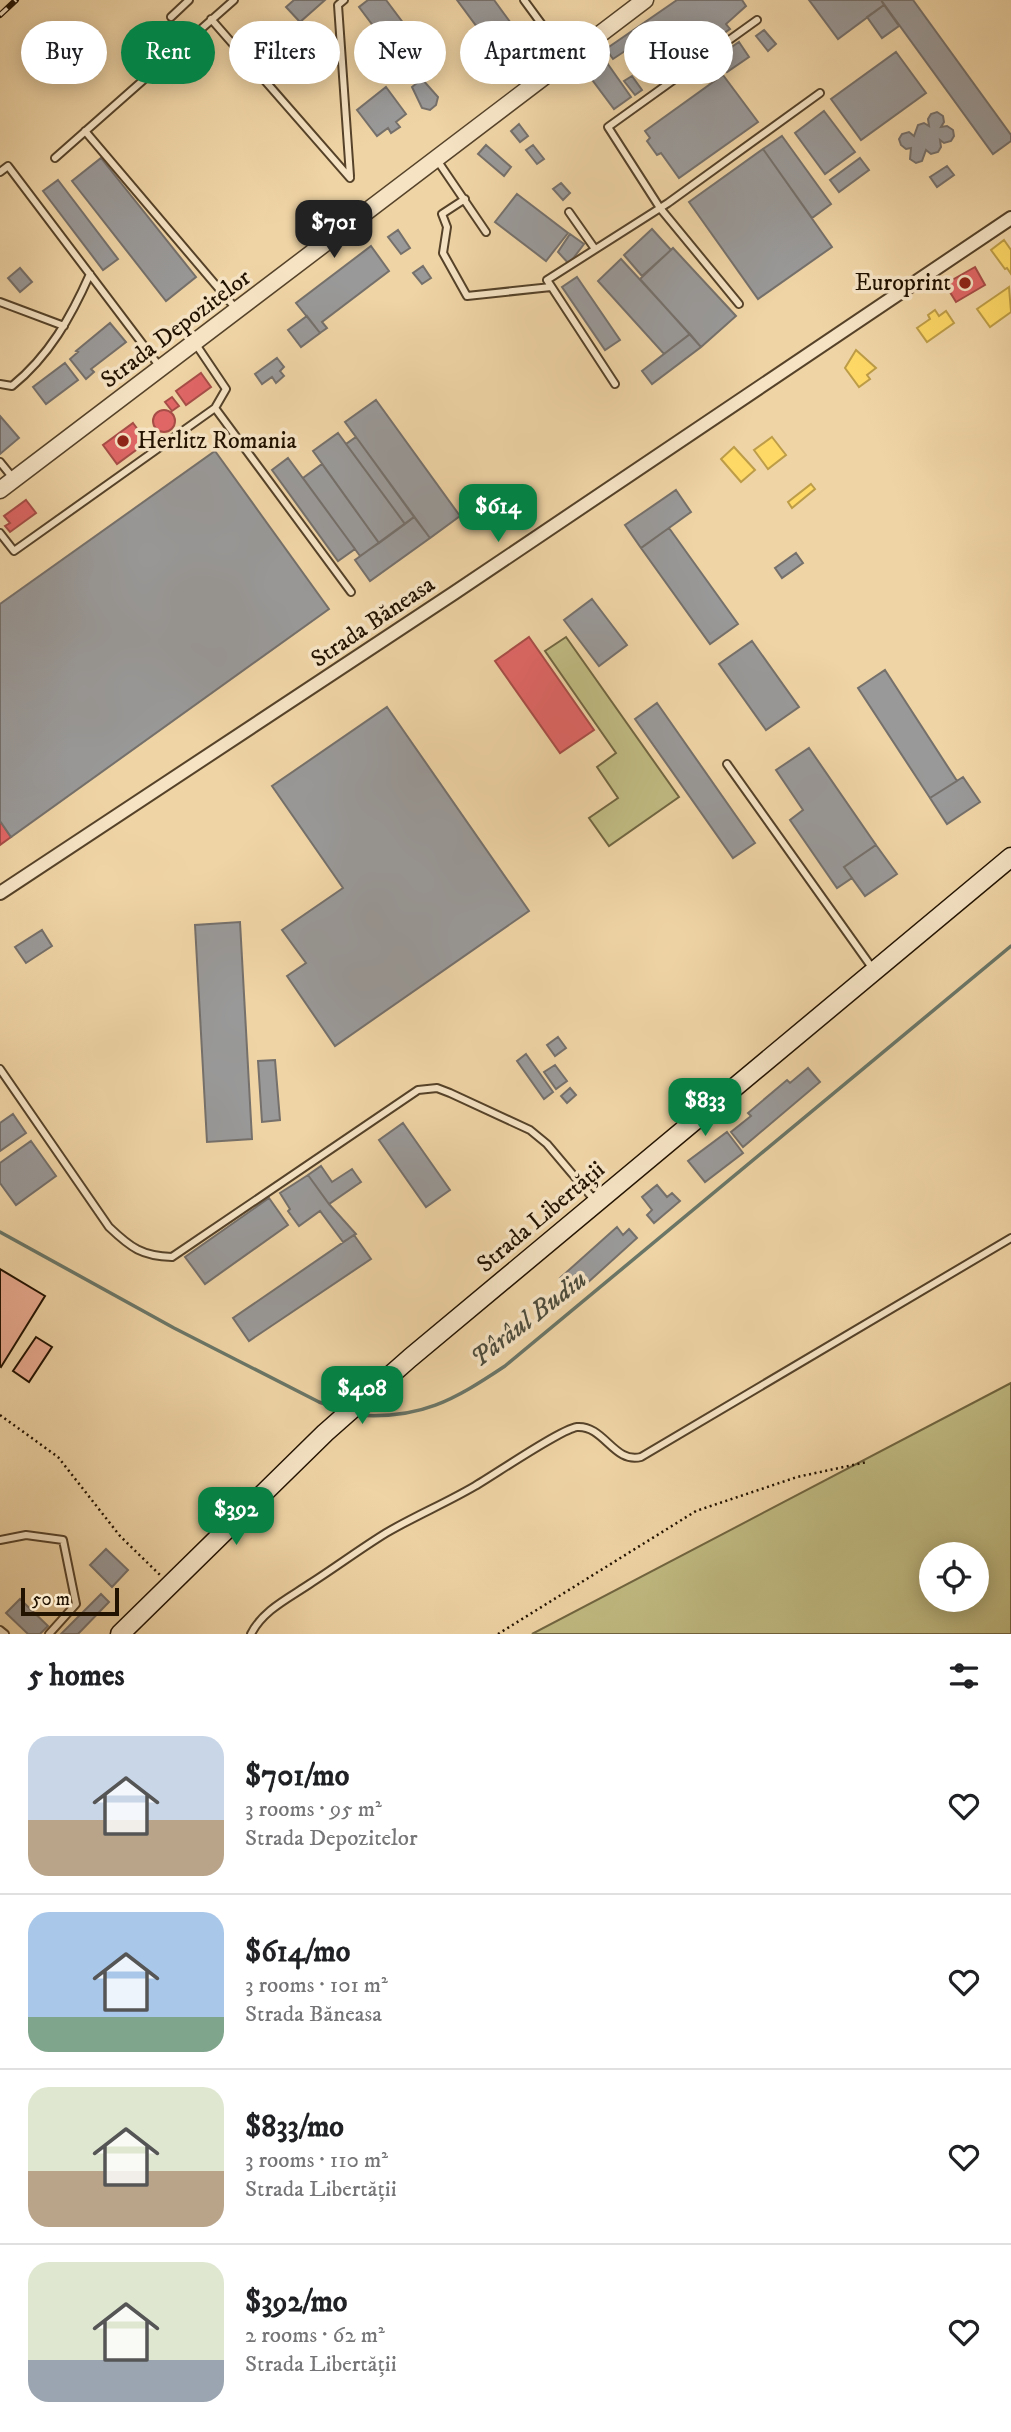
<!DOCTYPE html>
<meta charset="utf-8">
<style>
:root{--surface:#fff;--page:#f2f2f2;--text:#202124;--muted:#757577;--line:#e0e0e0;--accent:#0b8043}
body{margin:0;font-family:"IM FELL DW Pica",serif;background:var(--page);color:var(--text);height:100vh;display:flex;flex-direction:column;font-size:26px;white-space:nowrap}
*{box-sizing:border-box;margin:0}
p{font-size:23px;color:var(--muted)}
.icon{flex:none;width:38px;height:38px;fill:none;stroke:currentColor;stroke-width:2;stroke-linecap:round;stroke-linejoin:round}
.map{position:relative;height:1634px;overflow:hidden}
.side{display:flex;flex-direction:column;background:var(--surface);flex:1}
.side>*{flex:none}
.hud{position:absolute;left:21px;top:21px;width:970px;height:63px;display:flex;gap:14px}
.tools{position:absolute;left:919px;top:1542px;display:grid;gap:14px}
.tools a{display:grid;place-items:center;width:70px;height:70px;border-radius:50%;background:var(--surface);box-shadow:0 4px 18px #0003;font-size:35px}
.scale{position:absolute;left:21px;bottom:18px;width:98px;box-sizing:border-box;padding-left:7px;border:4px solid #221200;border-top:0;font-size:19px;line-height:24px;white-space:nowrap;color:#221200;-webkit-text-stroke:5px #f5e3c4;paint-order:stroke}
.price{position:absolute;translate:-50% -60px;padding:0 16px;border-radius:14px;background:var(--accent);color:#fff;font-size:23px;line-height:46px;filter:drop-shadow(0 2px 4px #0008)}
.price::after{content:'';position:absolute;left:50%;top:42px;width:21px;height:16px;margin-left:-10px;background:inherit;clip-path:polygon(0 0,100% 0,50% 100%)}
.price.selected{background:#222;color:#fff}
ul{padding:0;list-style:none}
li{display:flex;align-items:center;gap:21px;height:175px;padding:0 28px}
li+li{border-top:2px solid var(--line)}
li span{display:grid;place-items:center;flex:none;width:196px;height:140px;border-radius:21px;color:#555}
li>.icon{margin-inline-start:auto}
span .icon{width:84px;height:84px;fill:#fffc;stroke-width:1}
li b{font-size:30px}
h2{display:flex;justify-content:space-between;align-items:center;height:84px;padding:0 28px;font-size:30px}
.tag{padding:0 24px;border-radius:32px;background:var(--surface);box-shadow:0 4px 18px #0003;font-size:24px;line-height:63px}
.tag.selected{background:var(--accent);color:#fff}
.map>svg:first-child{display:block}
</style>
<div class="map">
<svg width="1011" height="1634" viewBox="0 0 1011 1634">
<rect width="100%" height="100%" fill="#efd4a5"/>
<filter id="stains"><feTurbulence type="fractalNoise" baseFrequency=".00286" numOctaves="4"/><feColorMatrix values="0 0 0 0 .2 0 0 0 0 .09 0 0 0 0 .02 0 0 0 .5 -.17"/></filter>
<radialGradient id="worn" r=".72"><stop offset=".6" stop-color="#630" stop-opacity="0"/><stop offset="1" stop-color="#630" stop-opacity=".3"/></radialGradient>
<!-- green -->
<path fill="#c0bb82" stroke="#716641" stroke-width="2" fill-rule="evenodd" d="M566,637L679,797L609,846L589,818L618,798L597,767L616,753L545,651Z
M1011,1383V1634H532ZM976,1554V1600H931V1554Z"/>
<!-- homes -->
<path fill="#ffd966" stroke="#bd9d47" stroke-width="2" d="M1004,240L1011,250V274L1007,268L1005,269L991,250Z
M1009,287L1011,312L990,327L977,309Z
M935,310L939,316L946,311L954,323L927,342L917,328L930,319L928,315Z
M856,350L876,368L867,375L870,379L859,387L845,368Z
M772,437L786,455L768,469L754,450Z
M734,447L755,470L741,482L721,459Z
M811,484L815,489L792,508L788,502Z"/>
<!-- shops -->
<path fill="#e06666" stroke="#a74d47" stroke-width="2" d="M975,267L985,285L956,302L945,284Z
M201,373L211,387L186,405L176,391Z
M172,397L179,406L172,411L165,402Z
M153 421a11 11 0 1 1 22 0a11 11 0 1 1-22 0Z
M133,423L147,442L117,464L103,445Z
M26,500L36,513L10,532L5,526L10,523L4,516Z
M529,637L594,730L560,753L495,661Z
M0,821L11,837L0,845Z"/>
<!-- industry -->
<path fill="#999" stroke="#75706b" stroke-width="2" d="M294,0H325L300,22L286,7Z
M368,0H386L428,56L407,71L359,7Z
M457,0H494L524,41L500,58Z
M677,0H742L746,6L726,24L730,29L670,71L667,66L649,79L628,49L613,59L606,49Z
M809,0H881L884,5L838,39Z
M881,0H913L1011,135V141L993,154Z
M884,5L899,26L882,38L867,17Z
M764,30L776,44L768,51L756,36Z
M739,42L749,57L727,72L717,57Z
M896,52L926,93L861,140L831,99Z
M605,60L631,97L614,109L587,73Z
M723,75L758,122L679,178L661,153L657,155L647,141L650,138L645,131Z
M632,76L642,90L635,95L624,81Z
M422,79L438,97L436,105L430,110L422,108L412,87Z
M386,87L406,114L396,122L400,127L391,133L388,128L377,136L357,110Z
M824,111L855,152L825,174L795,133Z
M937,112L943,116L944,122L941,127L947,126L953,130L954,136L951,141L944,143L940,140L941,147L938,152L931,154L926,150L922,161L916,163L910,159L911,148L906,149L901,145L899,139L902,134L909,132L914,136L918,125L924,123L929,126L928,119L931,114Z
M519,124L528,136L520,142L511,131Z
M782,136L831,204L812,218L763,149Z
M486,145L511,167L504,176L478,154Z
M533,145L544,159L537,164L526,150Z
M763,149L832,247L758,299L689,202Z
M101,158L196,277L166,301L72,181Z
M860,158L869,170L839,192L830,180Z
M947,166L954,175L937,187L930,177Z
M58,180L118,259L103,270L43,191Z
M561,183L570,193L563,200L553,189Z
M517,194L568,233L546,261L495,222Z
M652,229L671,250L642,276L624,255Z
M398,230L410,248L401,254L388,237Z
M570,234L584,244L569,264L558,252Z
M371,246L389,271L322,322L327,328L320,333L296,303Z
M673,248L736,316L701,347L640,279Z
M621,259L690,334L664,354L598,281Z
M423,266L431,278L422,284L413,273Z
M20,268L32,282L20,292L8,278Z
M577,277L620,340L605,350L562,287Z
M307,316L320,333L301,347L288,330Z
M110,323L126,342L91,369L94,372L86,379L70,359L78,352L76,351Z
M690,334L701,347L652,384L642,371Z
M277,358L284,367L280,371L284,376L276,383L272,377L262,384L255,374Z
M65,363L78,380L46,404L33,387Z
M376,400L460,516L430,538L345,422Z
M0,416L19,438L0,454Z
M338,433L405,524L379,543L313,451Z
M356,437L414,517L405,524L346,444Z
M215,451L329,609L11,837L0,821V604Z
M288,458L355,549L338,561L272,470Z
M322,464L379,543L360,556L303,478Z
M676,490L691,512L641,548L625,525Z
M414,517L430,538L370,581L355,560Z
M669,528L738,624L710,644L641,548Z
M796,553L803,563L782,578L775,568Z
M592,599L627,645L599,666L564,620Z
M752,641L799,707L766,730L719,664Z
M885,670L957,781L930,798L858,688Z
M657,703L755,843L733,858L635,719Z
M387,707L529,911L335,1046L287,976L306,963L282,930L343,888L272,786Z
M809,748L876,845L844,867L852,878L837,888L790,820L803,810L776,770Z
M963,777L980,802L947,824L930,798Z
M876,845L897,874L865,896L844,867Z
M240,922L252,1139L207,1142L195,925Z
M42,930L52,946L26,963L15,947Z
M558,1037L566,1048L555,1056L547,1045Z
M526,1054L553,1092L544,1099L517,1061Z
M275,1060L280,1120L262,1122L258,1061Z
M555,1065L567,1081L556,1089L544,1072Z
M808,1068L820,1082L743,1147L731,1132L751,1116L748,1113L787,1080L790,1083Z
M570,1088L576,1095L567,1103L561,1096Z
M13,1114L26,1133L0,1151V1123Z
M403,1123L450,1190L426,1207L379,1140Z
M727,1132L743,1153L705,1182L688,1161Z
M31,1141L56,1176L16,1205L0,1183V1163Z
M321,1166L332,1182L352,1169L361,1182L329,1204L308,1175Z
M308,1175L329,1204L356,1234L343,1242L320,1211L299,1226L288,1211L290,1209L280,1193Z
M657,1185L667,1197L672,1193L680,1201L654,1223L647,1215L652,1210L642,1197Z
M269,1198L288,1225L205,1284L185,1257Z
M617,1227L623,1235L629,1229L637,1238L575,1294L560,1278Z
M354,1235L371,1259L249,1341L233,1318Z
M106,1549L128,1570L112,1587L90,1565Z
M101,1594L109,1602L78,1634H61Z
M20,1599L48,1626L40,1634H28L6,1613Z"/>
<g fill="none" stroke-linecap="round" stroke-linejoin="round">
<!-- stream -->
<path stroke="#6a7667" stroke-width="3.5" d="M0,1232L174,1328L319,1402L342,1410
M356,1415C420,1420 454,1400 505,1366L1011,946"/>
</g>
<!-- building -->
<path fill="#e9ab90" stroke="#221200" stroke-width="2" d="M0,1269L45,1296L1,1367L0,1366Z
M36,1337L52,1347L29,1382L13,1371Z"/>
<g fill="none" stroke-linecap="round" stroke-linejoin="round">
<defs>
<path id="service" d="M344,0L338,5L350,176
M524,0L546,30
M171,17L189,0
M211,19L350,178
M85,131L237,310
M55,158L234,0
M437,160L486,232
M0,172L8,166L160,367
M465,199L442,214L447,227L443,253L467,296L551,287
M569,212L595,249
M0,302L64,326
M739,304L660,208L608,127L757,20
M0,384L12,386C49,356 71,317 90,274
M615,384L547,280L668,203L820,93
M215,408L351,592
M0,462L13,478
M0,533L14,551L215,408L226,389L195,343
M727,764L873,969
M0,1069L109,1227C131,1248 142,1256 172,1257L418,1090L437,1088L450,1093L530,1130L547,1144L596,1202
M0,1540L26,1535L63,1540L76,1604L49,1634
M0,1630L5,1634
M251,1634C263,1610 289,1598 311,1583C336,1567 360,1549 386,1533C415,1516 446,1503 475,1486C494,1475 561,1429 577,1427C604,1425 614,1464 641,1457L1011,1238"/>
<path id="minor" d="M0,893L454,593L1011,218"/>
<path id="tertiary" d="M0,490L645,0"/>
<path id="secondary" d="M120,1634L325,1433L410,1358L1011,857"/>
</defs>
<!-- service casing -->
<use href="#service" stroke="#554229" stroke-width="10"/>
<!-- minor casing -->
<use href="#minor" stroke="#554229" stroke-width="16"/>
<!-- tertiary casing -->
<use href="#tertiary" stroke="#554229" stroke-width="19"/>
<!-- secondary casing -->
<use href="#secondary" stroke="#221200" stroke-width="21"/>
<!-- path -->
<path stroke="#221200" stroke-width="2.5" stroke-dasharray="2 3.5" stroke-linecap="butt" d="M0,1415L58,1457L120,1536L160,1575
M498,1634L696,1511L797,1477L867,1462"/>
<!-- service -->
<use href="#service" stroke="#f5e3c4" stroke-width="6"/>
<!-- minor -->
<use href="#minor" stroke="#f5e3c4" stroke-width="12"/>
<!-- tertiary -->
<use href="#tertiary" stroke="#f5e3c4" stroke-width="16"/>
<!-- secondary -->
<use href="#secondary" stroke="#f5e3c4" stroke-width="18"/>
<defs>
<path id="rail" d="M0,15L16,0"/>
</defs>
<!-- rail casing -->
<use href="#rail" stroke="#221200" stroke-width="6"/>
<!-- rail -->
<use href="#rail" stroke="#f5e3c4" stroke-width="3.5" stroke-dasharray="10" stroke-linecap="butt"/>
</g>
<!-- markers -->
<g fill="#8f2418" stroke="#f5e3c4" stroke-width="2.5">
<circle cx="965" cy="283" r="7"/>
<circle cx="123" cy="441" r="7"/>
</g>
<g text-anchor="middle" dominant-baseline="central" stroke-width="7" stroke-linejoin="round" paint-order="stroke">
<!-- poi labels -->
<g font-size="24" fill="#221200" stroke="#f5e3c4" text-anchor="end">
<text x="951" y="283">Europrint</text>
<text x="137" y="441" text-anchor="start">Herlitz Romania</text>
</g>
<!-- street labels -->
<g font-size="24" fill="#221200" stroke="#f5e3c4">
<text transform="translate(176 329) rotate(-37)">Strada Depozitelor</text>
<text transform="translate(373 622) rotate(-34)">Strada Băneasa</text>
<text transform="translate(541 1217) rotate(-40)">Strada Libertății</text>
</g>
<!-- water labels -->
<g font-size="26" font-style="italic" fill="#4c4c3c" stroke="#f5e3c4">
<text transform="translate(529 1319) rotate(-38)">Pârâul Budiu</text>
</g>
</g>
<rect width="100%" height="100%" filter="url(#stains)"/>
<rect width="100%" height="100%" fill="url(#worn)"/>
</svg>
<div class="tools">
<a><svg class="icon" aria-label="locate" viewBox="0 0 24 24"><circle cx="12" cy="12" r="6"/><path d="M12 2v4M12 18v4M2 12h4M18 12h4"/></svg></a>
</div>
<div class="scale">50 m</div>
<b class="price selected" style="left:334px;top:260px">$701</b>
<b class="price" style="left:498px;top:544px">$614</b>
<b class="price" style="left:705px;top:1138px">$833</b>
<b class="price" style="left:362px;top:1426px">$408</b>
<b class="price" style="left:236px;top:1547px">$392</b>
<div class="hud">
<a class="tag">Buy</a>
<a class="tag selected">Rent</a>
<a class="tag">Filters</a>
<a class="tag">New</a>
<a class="tag">Apartment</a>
<a class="tag">House</a>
</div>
</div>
<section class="side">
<h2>5 homes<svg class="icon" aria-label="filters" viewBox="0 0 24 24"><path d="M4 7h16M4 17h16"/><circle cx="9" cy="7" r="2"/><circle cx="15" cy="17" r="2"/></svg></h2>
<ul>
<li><span style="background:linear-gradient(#c9d6e8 60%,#b9a48a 0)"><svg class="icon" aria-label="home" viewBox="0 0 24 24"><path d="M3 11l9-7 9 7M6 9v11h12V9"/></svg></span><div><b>$701/mo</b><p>3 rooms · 95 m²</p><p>Strada Depozitelor</p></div><svg class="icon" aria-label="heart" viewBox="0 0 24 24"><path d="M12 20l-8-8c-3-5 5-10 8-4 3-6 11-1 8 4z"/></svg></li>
<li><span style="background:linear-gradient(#a9c7e8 75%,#7fa58c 0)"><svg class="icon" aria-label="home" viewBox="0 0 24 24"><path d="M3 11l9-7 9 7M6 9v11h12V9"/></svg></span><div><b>$614/mo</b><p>3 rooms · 101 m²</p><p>Strada Băneasa</p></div><svg class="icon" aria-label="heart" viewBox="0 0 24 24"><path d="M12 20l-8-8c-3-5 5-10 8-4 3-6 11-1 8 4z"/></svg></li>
<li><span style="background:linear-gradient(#dfe7d0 60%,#b9a48a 0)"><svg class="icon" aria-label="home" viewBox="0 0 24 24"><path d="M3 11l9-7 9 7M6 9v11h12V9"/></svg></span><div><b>$833/mo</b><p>3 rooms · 110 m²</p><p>Strada Libertății</p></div><svg class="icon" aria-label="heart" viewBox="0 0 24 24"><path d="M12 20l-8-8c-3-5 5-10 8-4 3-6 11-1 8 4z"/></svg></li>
<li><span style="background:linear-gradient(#dfe7d0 70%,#9aa5b1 0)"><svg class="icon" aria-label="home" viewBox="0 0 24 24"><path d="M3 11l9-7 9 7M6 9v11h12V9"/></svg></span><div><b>$392/mo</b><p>2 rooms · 62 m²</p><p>Strada Libertății</p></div><svg class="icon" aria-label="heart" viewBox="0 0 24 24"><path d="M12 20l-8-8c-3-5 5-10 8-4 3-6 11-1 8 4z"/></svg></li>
</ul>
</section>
